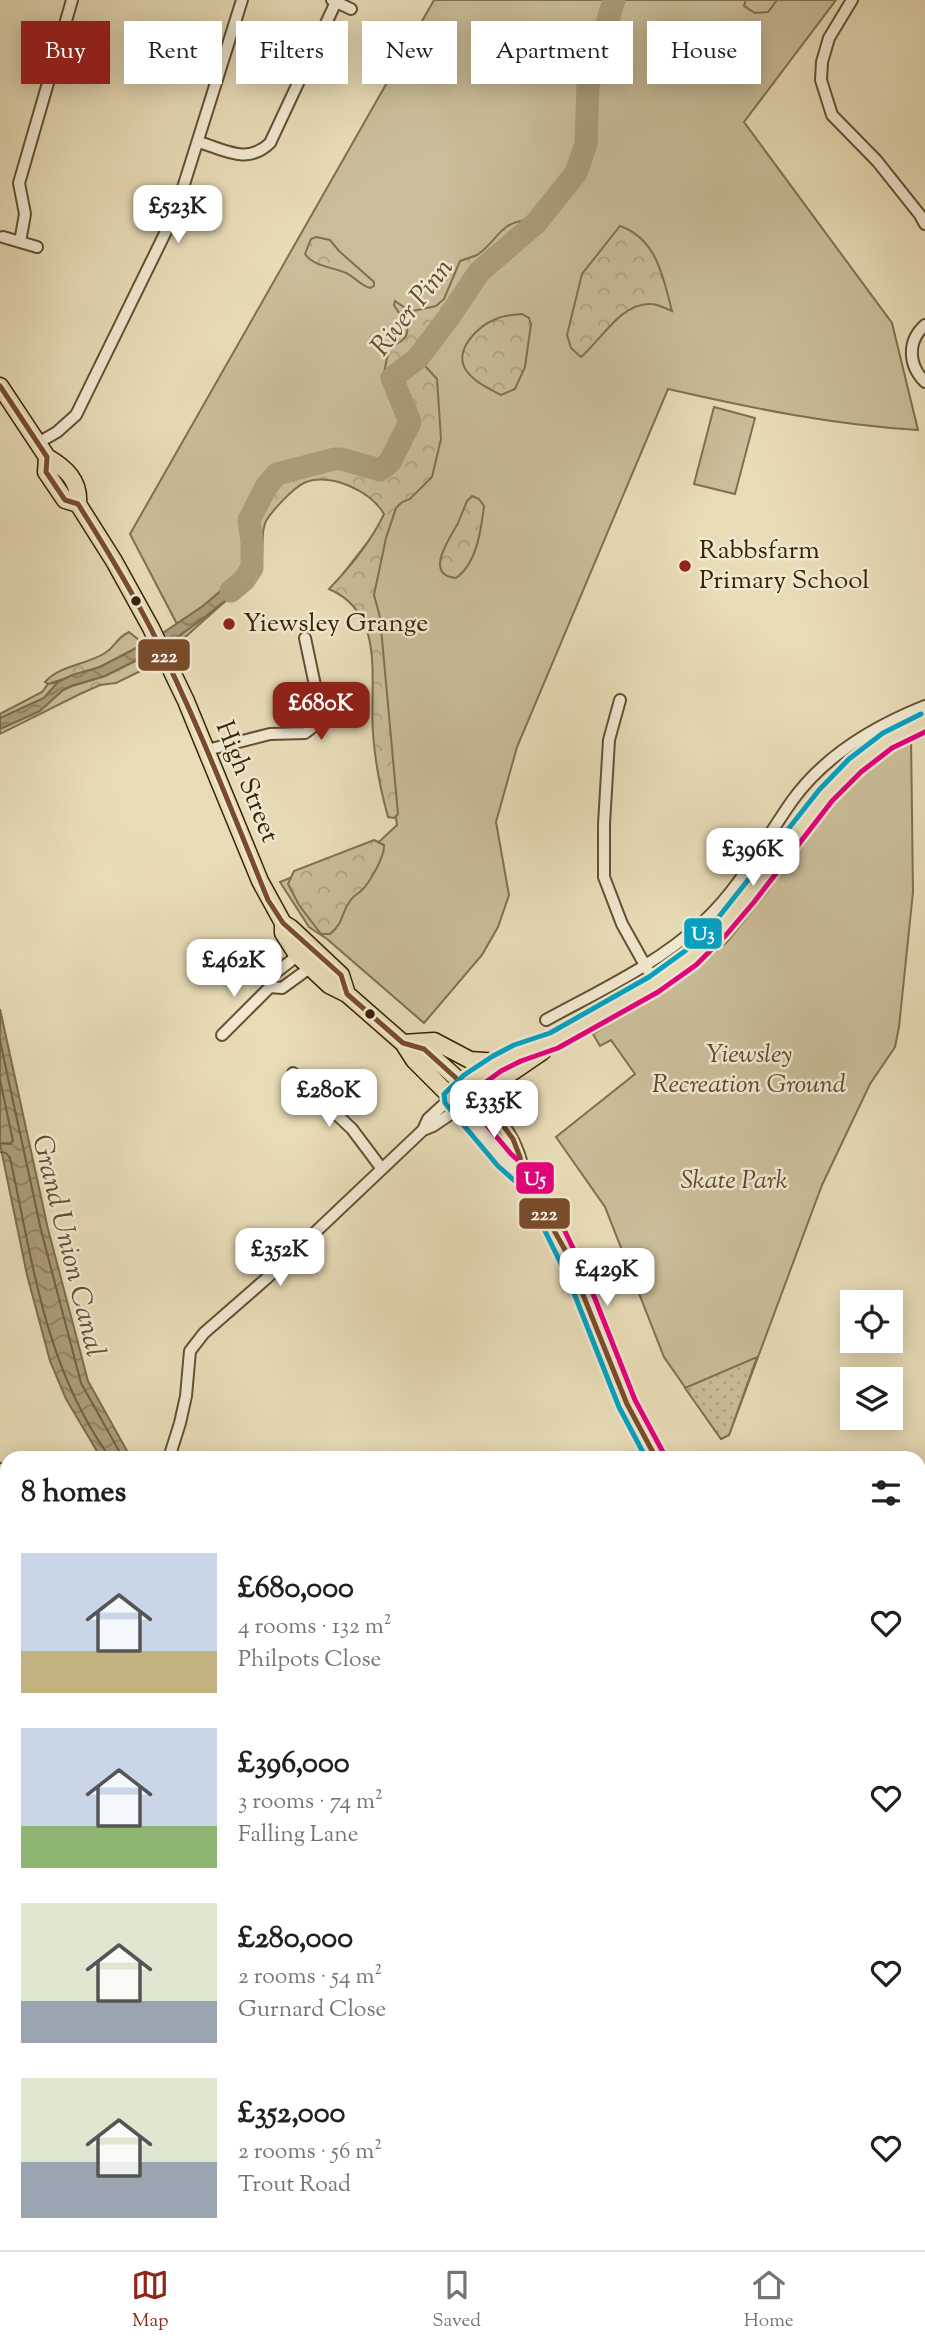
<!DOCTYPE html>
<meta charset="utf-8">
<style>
:root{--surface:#fff;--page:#f6f6f6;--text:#202124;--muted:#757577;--line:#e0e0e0;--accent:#8f2418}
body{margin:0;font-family:"Sorts Mill Goudy",serif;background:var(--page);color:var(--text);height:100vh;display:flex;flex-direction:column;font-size:26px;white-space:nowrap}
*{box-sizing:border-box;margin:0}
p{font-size:23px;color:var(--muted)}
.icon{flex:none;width:38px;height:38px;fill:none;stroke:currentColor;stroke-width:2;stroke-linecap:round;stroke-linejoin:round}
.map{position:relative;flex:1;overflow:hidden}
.details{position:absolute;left:0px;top:1451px;width:926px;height:800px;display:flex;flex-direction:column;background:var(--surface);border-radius:21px 21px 0 0;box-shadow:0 4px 18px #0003}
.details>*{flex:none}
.banner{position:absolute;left:21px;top:21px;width:884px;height:63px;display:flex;gap:14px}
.tools{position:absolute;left:840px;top:1290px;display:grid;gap:14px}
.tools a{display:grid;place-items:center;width:63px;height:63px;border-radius:0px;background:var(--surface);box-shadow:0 4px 18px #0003;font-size:35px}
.price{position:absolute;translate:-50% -60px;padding:0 16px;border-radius:14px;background:#fff;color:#222;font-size:23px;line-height:46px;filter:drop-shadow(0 2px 4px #0008)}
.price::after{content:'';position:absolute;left:50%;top:42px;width:21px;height:16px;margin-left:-10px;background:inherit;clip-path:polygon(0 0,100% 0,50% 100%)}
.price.current{background:var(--accent);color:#fff}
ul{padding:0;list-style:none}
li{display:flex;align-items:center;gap:21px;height:175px;padding:0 21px}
li span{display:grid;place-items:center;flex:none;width:196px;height:140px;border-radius:0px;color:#555}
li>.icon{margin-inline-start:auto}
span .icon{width:84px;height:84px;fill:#fffc;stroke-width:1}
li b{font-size:30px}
h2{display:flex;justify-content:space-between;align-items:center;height:84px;padding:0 21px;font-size:30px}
.pill{padding:0 24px;border-radius:0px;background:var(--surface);box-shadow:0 4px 18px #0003;font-size:24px;line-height:63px}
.pill.current{background:var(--accent);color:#fff}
.dock{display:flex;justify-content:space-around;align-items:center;height:98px;border-top:2px solid var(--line);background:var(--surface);font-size:19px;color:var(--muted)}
.dock a{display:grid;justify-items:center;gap:4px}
.dock .current{color:var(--accent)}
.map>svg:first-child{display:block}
</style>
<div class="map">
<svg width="925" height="2250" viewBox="0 0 925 2250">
<defs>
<pattern id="forest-crowns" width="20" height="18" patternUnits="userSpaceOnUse" patternTransform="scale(1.75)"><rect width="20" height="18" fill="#cabd99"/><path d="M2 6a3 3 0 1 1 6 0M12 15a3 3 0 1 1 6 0" fill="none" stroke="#aea282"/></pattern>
<pattern id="garden-dots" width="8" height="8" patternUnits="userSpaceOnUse" patternTransform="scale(1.75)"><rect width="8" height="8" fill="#cabd99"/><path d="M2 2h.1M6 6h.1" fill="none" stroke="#aea282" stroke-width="1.8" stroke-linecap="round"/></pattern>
<pattern id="water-waves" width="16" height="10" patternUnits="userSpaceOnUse" patternTransform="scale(1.75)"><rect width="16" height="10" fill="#ac9d7a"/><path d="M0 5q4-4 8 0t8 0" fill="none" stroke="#8d8062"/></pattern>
</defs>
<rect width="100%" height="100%" fill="#e8dcb7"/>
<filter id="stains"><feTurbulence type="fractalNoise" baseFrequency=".00286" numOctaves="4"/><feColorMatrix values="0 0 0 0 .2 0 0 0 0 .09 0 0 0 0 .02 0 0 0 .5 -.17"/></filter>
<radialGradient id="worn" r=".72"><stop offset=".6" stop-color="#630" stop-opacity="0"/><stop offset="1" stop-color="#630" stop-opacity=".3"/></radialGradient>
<!-- green -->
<path fill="#cabd99" stroke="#81704f" stroke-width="2" d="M434,0H836L744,122L892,323L918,430C833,425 751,408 668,389L517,747L496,822L509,895L498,927L482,955L424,1023L327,939L309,927L280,882L380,841L397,825L373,634L342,575L391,512L320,463L341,460L356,464L354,462L334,459L277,474L266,487L249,520L252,542V556L249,567L203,606L177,624L130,534Z
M714,407L755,418L735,494L694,484Z
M58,682L44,698L0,718V714L42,692L48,684Z
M911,736L913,892L899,1027L895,1047L870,1084L822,1185L729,1435L721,1439L664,1357L605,1207L556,1137L635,1074L611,1040L600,1046L593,1034L687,975L727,942L769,890L812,821L848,781L876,757Z"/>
<!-- forest -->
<path fill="url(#forest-crowns)" stroke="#81704f" stroke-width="2" d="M746,0H777L768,12L755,13L744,6Z
M527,220V224L476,267L433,333L410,354L389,376L383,379L389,347C393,345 397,344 400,342C417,331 400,316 394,305L395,301L405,308L413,311L436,306L444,299L460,261C466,259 472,257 477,255C498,241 498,223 527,220Z
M620,226C657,239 663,277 672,311C665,308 658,304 650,304C621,303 601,340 581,357L571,348L567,335L582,274Z
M316,237L330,240L339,251L374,282V286L370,288C360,285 355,277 346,273C333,267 314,267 305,254L311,239Z
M522,314L529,318L531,324L525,367L515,389L501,395C488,388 474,382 466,370C453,350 478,326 496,319C504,315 513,315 522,314Z
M418,358L437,379L441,439L432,477L410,499L402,502L396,508L386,538L374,595L380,617L398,814L394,818L388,817C380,788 375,763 373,733C369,682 387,614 329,589C350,567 371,542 384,514C371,491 330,472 304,483C293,488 272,511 266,521C259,535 266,554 259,569C253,581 238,590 228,599C212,613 196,627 180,642L178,637L233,593L255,570L250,520L267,487L278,475L334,460L380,470L390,462L410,422L392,378Z
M472,496L479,499L484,506C481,530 477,563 456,578C423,575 450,538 458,523C461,516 464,508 467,501Z
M129,632L144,644L100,667L48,684L45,682C60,665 86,665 105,653C116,646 116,638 129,632Z
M149,654L155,664L116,683L100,685L80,694L0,734V729L40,711L63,690L72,686L105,676Z
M374,840L384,845C385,856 370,882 362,890C358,894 353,896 350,901C340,915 345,921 330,934H321L299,905L288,884L294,871Z"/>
<!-- garden -->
<path fill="url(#garden-dots)" stroke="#81704f" stroke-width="2" d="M757,1357L729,1435L721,1439L685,1388Z"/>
<!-- water -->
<path fill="url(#water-waves)" stroke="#7e6c4b" stroke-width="2" d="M249,567L256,569C240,592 186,633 161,647L157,637L203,606Z
M144,644L149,654L105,676L71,686L63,690L40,711L0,729V718L44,698L58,682L72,675L100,667Z
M0,1009L48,1229L88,1381L131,1458H101L66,1399L50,1361L27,1275L0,1144Z"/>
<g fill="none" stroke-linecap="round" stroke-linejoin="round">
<!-- shore -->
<path stroke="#726040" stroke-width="2" d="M0,1041L41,1230L81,1383L123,1458
M0,1080L13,1141L10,1144L0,1143
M0,1152L6,1153L10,1158C33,1262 44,1362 106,1452V1458"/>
<!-- river -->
<path stroke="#ac9d7a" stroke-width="23" d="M231,591L244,580L252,568V542L249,520L266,487L277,474L334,459H341L380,470L390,462L410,422L392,378L418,358L449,317L479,272L536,223L576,173L586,144L588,85L614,0
M84,2244L85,2250"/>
<defs>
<path id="minor" d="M852,0L829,38L822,62L821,80L832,115L877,161L920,215L925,224
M336,2L351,9
M199,142C225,150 247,165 270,143L336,2L332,0
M3,237L20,242
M37,247L20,242L25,214L19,183L72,0
M925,325C907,341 908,365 925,382
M38,443L57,432L76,415L175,213L242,0
M620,700L609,740L604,824V877L622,924L655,983
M207,750L270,734L305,733L318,723L320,709L305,638
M270,987L282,988L315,964
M270,987V977L301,953
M546,1020C601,990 658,964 704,921C741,887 763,842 792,801C824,756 875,726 925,706
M222,1035L270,987
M293,1073L352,1129L382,1169
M423,1130L428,1119L452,1097
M169,1458L180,1423L186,1396L190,1351L204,1333L267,1278L423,1130L433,1126L461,1107
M0,1469L7,1497
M919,1490L925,1489
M0,1560H7
M0,1646L7,1644
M0,1785L7,1805
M919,2079L925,2035"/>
<path id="tertiary" d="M477,1097C503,1123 517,1140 524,1177
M461,1107L505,1160L524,1177L552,1225L576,1274L627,1404L656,1458
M919,1955L925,1956
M512,2250V2244"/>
<path id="primary" d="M0,386L47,457L46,472L65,500L78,504L114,561L151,628L186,701L260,881L283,923V933L297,955L329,985L347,994L403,1043L414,1060L461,1107L542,1052L549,1043
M47,457C66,468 80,481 78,504
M283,923L291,928L341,975L347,994
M403,1043L434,1041L470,1060L499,1062
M409,1044L424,1049L471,1091
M452,1097C473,1076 500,1059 528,1049C535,1046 542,1046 549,1043C562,1037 573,1028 586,1022C622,1002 659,984 691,958C773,887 818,761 925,722"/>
</defs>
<!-- minor casing -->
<use href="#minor" stroke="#645132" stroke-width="14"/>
<!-- tertiary casing -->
<use href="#tertiary" stroke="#645132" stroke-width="16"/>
<!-- primary casing -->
<use href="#primary" stroke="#382305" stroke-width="19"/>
<!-- minor -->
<use href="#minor" stroke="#f0e8d0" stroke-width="10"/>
<!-- tertiary -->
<use href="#tertiary" stroke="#f0e8d0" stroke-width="12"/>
<!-- primary -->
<use href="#primary" stroke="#e8dcb7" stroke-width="16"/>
<!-- rail -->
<path stroke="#382305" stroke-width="3.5" stroke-dasharray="12 12" stroke-linecap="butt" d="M0,1974L7,1980
M919,2243L925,2244"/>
<defs>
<path id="bus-1" d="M0,386L47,457L46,472L65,500L78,504C104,545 129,586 151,629C196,717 231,809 268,900L283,923L341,975L347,994L403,1043L424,1049L477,1097L499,1120L513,1139L520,1157L524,1177L565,1250L627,1404L656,1458"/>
<path id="bus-2" d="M664,1454L635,1400L584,1271L560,1221L531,1172L511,1154L464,1098L501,1071L521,1061L558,1048L658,992L696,965L726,935L754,902L832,801L861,772L892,748L925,732"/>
<path id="bus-3" d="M646,1458L619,1407L568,1278L544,1229L517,1183L498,1166L445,1103L444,1094L464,1075L493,1056L514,1045L550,1033L649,977L685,951L714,923L819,790L849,759L883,733L921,714"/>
</defs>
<!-- bus-1 casing -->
<use href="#bus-1" stroke="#f0e8d0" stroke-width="10"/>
<!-- bus-2 casing -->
<use href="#bus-2" stroke="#f0e8d0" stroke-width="10"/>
<!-- bus-3 casing -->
<use href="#bus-3" stroke="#f0e8d0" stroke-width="10"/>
<!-- bus-1 -->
<use href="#bus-1" stroke="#7a4b2a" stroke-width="5"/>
<!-- bus-2 -->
<use href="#bus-2" stroke="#e5007d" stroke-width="5"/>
<!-- bus-3 -->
<use href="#bus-3" stroke="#03a2c4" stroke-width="5"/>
</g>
<!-- markers -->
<g fill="#8f2418" stroke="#f0e8d0" stroke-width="2.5">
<circle cx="685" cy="566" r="7"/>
<circle cx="229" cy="624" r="7"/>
</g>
<g fill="#382305" stroke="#f0e8d0" stroke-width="2.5">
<circle cx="136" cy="601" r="6"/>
<circle cx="370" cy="1014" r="6"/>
</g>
<g text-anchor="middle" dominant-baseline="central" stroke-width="5" stroke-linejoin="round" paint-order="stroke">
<!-- poi labels -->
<g font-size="26" fill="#382305" stroke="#f0e8d0" text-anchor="start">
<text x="699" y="551">Rabbsfarm<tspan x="699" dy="30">Primary School</tspan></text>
<text x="243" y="624">Yiewsley Grange</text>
</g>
<!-- street labels -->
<g font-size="26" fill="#382305" stroke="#f0e8d0">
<text transform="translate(246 782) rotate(68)">High Street</text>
</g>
<!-- park labels -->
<g font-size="26" font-style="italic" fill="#5c4a2a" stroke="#f0e8d0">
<text x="749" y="1055">Yiewsley<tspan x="749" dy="30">Recreation Ground</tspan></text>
<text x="734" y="1181">Skate Park</text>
</g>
<!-- water labels -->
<g font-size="28" font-style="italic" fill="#614e2e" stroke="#f0e8d0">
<text transform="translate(413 308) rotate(-52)">River Pinn</text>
<text transform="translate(67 1246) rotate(76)">Grand Union Canal</text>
</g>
</g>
<g stroke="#f0e8d0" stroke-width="2.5">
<rect x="137" y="638" width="54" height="34" rx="7" fill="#7a4b2a"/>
<rect x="683" y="917" width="40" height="33" rx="7" fill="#03a2c4"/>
<rect x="515" y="1161" width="40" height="34" rx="7" fill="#e5007d"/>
<rect x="518" y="1197" width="53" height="33" rx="7" fill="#7a4b2a"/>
</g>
<g font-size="19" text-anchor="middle" font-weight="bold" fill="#fff">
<text x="164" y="662">222</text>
<text x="703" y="940">U3</text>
<text x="535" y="1185">U5</text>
<text x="544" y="1220">222</text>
</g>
<rect width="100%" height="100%" filter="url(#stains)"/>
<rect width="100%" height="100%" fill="url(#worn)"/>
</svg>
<div class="tools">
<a><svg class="icon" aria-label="locate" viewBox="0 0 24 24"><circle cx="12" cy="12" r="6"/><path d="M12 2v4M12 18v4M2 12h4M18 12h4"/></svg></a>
<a><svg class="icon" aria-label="layers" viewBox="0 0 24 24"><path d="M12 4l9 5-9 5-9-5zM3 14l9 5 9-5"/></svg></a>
</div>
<b class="price" style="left:178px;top:245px">£523K</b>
<b class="price current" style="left:321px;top:742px">£680K</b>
<b class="price" style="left:753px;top:888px">£396K</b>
<b class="price" style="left:234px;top:999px">£462K</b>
<b class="price" style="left:329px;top:1129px">£280K</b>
<b class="price" style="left:494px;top:1140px">£335K</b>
<b class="price" style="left:280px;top:1288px">£352K</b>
<b class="price" style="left:607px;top:1308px">£429K</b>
<div class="banner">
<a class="pill current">Buy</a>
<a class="pill">Rent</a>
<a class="pill">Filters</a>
<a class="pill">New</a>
<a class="pill">Apartment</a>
<a class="pill">House</a>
</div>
<section class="details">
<h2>8 homes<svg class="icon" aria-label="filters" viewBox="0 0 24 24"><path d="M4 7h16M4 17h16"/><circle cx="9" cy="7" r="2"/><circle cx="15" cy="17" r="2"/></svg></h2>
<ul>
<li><span style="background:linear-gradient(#c9d6e8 70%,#c2b280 0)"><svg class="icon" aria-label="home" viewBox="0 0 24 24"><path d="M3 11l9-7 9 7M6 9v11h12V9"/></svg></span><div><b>£680,000</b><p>4 rooms · 132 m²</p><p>Philpots Close</p></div><svg class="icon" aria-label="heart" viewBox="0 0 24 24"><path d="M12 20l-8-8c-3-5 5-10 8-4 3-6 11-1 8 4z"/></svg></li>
<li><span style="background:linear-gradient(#c9d6e8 70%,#8fb573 0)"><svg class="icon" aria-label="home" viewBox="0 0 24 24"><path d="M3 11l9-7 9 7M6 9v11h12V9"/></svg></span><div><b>£396,000</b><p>3 rooms · 74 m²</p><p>Falling Lane</p></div><svg class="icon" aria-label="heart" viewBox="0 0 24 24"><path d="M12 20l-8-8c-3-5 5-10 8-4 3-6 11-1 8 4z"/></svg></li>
<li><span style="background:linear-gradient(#dfe7d0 70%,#9aa5b1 0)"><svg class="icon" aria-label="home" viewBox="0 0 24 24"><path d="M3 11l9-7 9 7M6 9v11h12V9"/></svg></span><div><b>£280,000</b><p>2 rooms · 54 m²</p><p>Gurnard Close</p></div><svg class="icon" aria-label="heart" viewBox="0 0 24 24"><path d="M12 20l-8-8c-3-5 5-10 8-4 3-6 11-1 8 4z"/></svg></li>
<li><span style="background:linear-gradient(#dfe7d0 60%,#9aa5b1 0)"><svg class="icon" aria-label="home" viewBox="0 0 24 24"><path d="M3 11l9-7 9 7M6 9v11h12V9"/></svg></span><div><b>£352,000</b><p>2 rooms · 56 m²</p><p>Trout Road</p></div><svg class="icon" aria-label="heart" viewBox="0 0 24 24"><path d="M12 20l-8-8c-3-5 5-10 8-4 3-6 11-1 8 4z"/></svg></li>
</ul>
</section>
</div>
<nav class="dock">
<a class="current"><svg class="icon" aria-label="map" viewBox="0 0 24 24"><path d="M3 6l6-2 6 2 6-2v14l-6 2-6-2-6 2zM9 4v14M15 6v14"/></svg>Map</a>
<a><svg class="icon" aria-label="saved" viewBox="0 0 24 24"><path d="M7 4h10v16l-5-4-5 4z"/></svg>Saved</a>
<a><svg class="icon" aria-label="home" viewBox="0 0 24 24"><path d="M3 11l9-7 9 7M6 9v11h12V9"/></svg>Home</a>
</nav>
